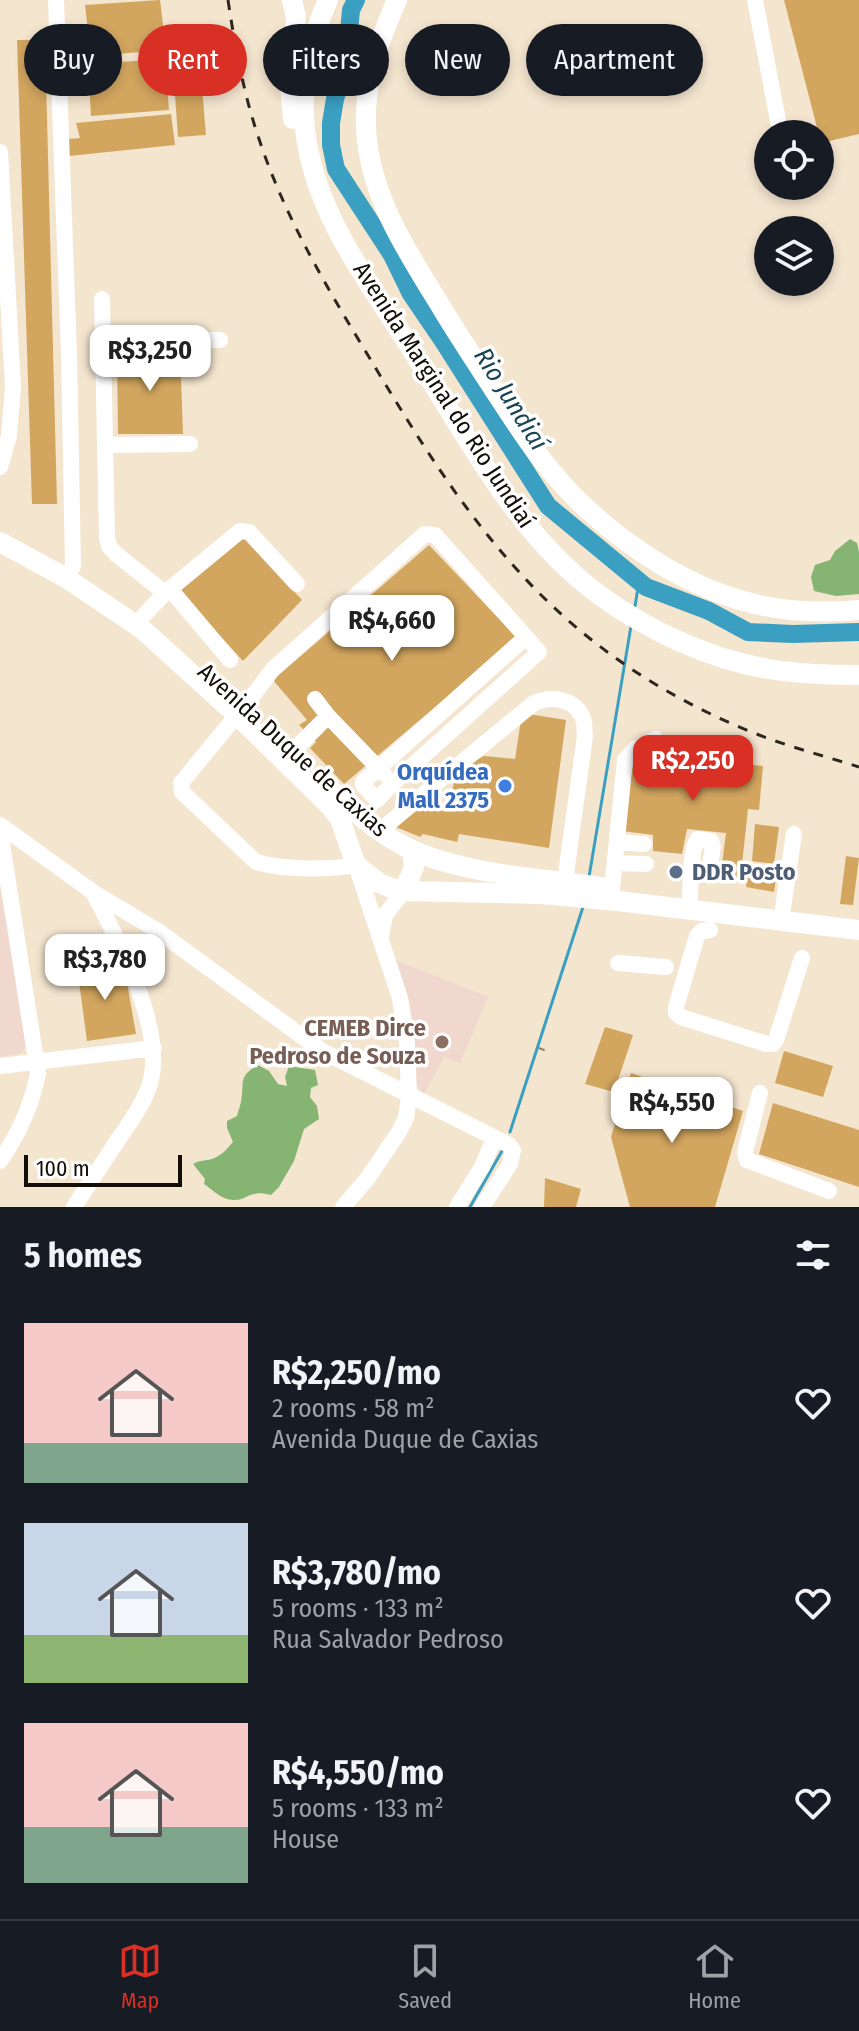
<!DOCTYPE html>
<meta charset="utf-8">
<style>
:root{--surface:#171b24;--page:#20242c;--text:#f1f3f6;--muted:#9ea1a6;--line:#363941;--accent:#d93025}
body{margin:0;font-family:"Fira Sans Condensed",sans-serif;background:var(--page);color:var(--text);height:100vh;display:flex;flex-direction:column;font-size:30px;white-space:nowrap}
*{box-sizing:border-box;margin:0}
p{font-size:26px;color:var(--muted)}
.icon{flex:none;width:44px;height:44px;fill:none;stroke:currentColor;stroke-width:2;stroke-linecap:round;stroke-linejoin:round}
.map{position:relative;height:1207px;overflow:hidden}
.panel{display:flex;flex-direction:column;background:var(--surface);flex:1}
.panel>*{flex:none}
.banner{position:absolute;left:24px;top:24px;width:812px;height:72px;display:flex;gap:16px}
.controls{position:absolute;left:754px;top:120px;display:grid;gap:16px}
.controls a{display:grid;place-items:center;width:80px;height:80px;border-radius:50%;background:var(--surface);box-shadow:0 4px 12px #0003;font-size:40px}
.scale{position:absolute;left:24px;bottom:20px;width:158px;box-sizing:border-box;padding-left:8px;border:4px solid #120d06;border-top:0;font-size:22px;line-height:28px;white-space:nowrap;color:#120d06;-webkit-text-stroke:6px #fff;paint-order:stroke}
.price{position:absolute;translate:-50% -68px;padding:0 18px;border-radius:16px;background:#fff;color:#222;font-size:26px;line-height:52px;filter:drop-shadow(0 2px 4px #0008)}
.price::after{content:'';position:absolute;left:50%;top:48px;width:24px;height:18px;margin-left:-12px;background:inherit;clip-path:polygon(0 0,100% 0,50% 100%)}
.price.on{background:var(--accent);color:#fff}
ul{padding:0;list-style:none}
li{display:flex;align-items:center;gap:24px;height:200px;padding:0 24px}
li span{display:grid;place-items:center;flex:none;width:224px;height:160px;border-radius:0px;color:#555}
li>.icon{margin-inline-start:auto}
span .icon{width:96px;height:96px;fill:#fffc;stroke-width:1}
li b{font-size:34px}
h2{display:flex;justify-content:space-between;align-items:center;height:96px;padding:0 24px;font-size:34px}
.pill{padding:0 28px;border-radius:36px;background:var(--surface);box-shadow:0 4px 12px #0003;font-size:28px;line-height:72px}
.pill.on{background:var(--accent);color:#fff}
.tabs{display:flex;justify-content:space-around;align-items:center;height:112px;border-top:2px solid var(--line);background:var(--surface);font-size:22px;color:var(--muted)}
.tabs a{display:grid;justify-items:center;gap:4px}
.tabs .on{color:var(--accent)}
.map>svg:first-child{display:block}
</style>
<div class="map">
<svg width="859" height="1207" viewBox="0 0 859 1207">
<rect width="100%" height="100%" fill="#f4e5cf"/>
<!-- education -->
<path fill="#f0d8ce" d="M0,890L29,1042L21,1053L0,1057Z
M395,960L488,997L460,1063L444,1057L424,1094L421,1092L415,1083L414,1027L410,1003Z"/>
<!-- forest -->
<path fill="#86b472" d="M850,539L857,543L859,552V594L836,596L814,591L811,577L815,565L830,560L835,551Z
M258,1065L269,1071L278,1084L287,1086L285,1077L289,1066L315,1070L318,1085L311,1088L310,1097L317,1106L319,1119L304,1129L294,1161L279,1187L271,1195C249,1189 248,1201 233,1200C222,1200 213,1190 204,1184L205,1179L193,1164C200,1160 204,1161 212,1159C222,1155 227,1149 233,1142L227,1128V1121L237,1116C238,1111 240,1107 241,1102C245,1082 237,1077 258,1065Z"/>
<g fill="none" stroke-linecap="round" stroke-linejoin="round">
<!-- stream -->
<path stroke="#3a9fc1" stroke-width="3" d="M635,606L639,582
M589,877L631,626
M510,1132L583,907
M470,1207L502,1151"/>
<!-- river -->
<path stroke="#3a9fc1" stroke-width="18" d="M356,0L351,10L346,63L335,99L331,123V145L336,169L392,255L411,294L443,341L548,506L646,587L709,611L748,632L793,634L859,632"/>
</g>
<!-- building -->
<path fill="#d3a65f" d="M160,0L166,50L91,56L85,5Z
M784,0H859V134L821,143Z
M17,40H45L57,504H32Z
M199,52L206,135L178,137L172,53Z
M165,59L169,110L91,116L88,64Z
M171,114L175,145L69,156V139L80,138L76,123Z
M180,350L183,434H118L117,353Z
M243,536L302,600L243,661L179,591Z
M429,545L517,638L344,784L310,748L316,742L299,725L307,720L273,680Z
M522,713L566,720L549,848L459,834L457,842L423,834L420,837L396,827L427,802L450,805L456,770L484,756L515,759Z
M635,753L763,766L759,810L748,809L740,883L720,880L726,833L687,829L682,854L653,851V835L622,831Z
M755,824L779,827L774,864L752,861Z
M846,856L859,858L853,905L840,904Z
M749,867L777,871L774,892L746,887Z
M118,962L121,977H126L136,1034L87,1041L77,967Z
M605,1027L633,1035L614,1092L585,1084Z
M784,1051L833,1066L823,1097L775,1083Z
M631,1073L743,1111L715,1207H630L611,1137Z
M773,1103L859,1130V1187L759,1154Z
M545,1178L581,1189L576,1207H544Z"/>
<g fill="none" stroke-linecap="round" stroke-linejoin="round">
<!-- path -->
<path stroke="#8d8273" stroke-width="2" stroke-dasharray="6 6" stroke-linecap="butt" d="M539,1048L549,1052"/>
<!-- minor -->
<path stroke="#fff" stroke-width="16" d="M56,0L69,355L73,566L66,578
M755,0L780,131
M0,152L13,387L9,436L0,467
M102,299L107,537L109,546L116,554L165,593L144,615
M103,341L220,340
M105,445L190,444
M170,589L230,660
M165,593L240,531L249,532L297,584
M315,699L328,716L384,774
M245,706L273,669L425,534L435,535L526,637L539,652L393,783L377,800L363,785V782L526,637
M237,715L181,783L182,792L256,862C283,870 329,870 356,865L400,998L407,1043L409,1096L406,1118L399,1132L367,1179L343,1207
M292,752L328,716
M0,825L93,892L158,931L322,1051L509,1145L513,1150L510,1164L482,1207
M0,831L38,1073C32,1105 18,1135 0,1161
M380,831L440,780L534,703C553,695 578,699 584,722C585,727 584,732 585,736L565,881
M617,842L644,844
M615,863L646,864
M612,889L625,760L636,748L656,739
M690,897C691,881 690,850 698,839L711,841L713,847L709,870L706,872L692,871
M783,908L794,834
M710,930L702,931L697,936L676,1007V1013L681,1017L767,1044H773L776,1040L802,958
M381,936L385,915L404,891
M618,963L666,967
M0,1066L154,1048
M760,1093L745,1152L747,1160L829,1191
M74,1207C90,1182 106,1158 122,1134C131,1121 141,1107 147,1092C171,1038 119,942 94,894
M457,1207L482,1167L494,1139"/>
<!-- major -->
<path stroke="#fff" stroke-width="20" d="M292,0L296,17L290,85L293,119
M328,0C306,49 297,100 309,153C324,226 373,288 412,350C466,435 516,533 598,594C647,630 708,659 769,669C798,674 829,675 859,675
M397,0C377,45 361,90 367,140C374,206 413,260 446,315C464,344 483,373 502,402C517,425 533,450 551,471C599,529 677,585 751,603C785,612 823,613 859,610
M0,542L66,578L142,629L237,715L331,807L340,819L356,865L379,883L391,888L404,891L542,894L618,901L859,930
M327,786C351,809 375,831 404,846C457,874 541,878 601,887
M404,891L414,867L412,850"/>
<!-- rail -->
<path stroke="#2e271f" stroke-width="3" stroke-dasharray="10 10" stroke-linecap="butt" d="M228,0C235,46 243,91 258,136C284,216 326,286 369,357C430,459 494,562 588,637C641,680 703,714 767,738C797,749 828,757 859,767"/>
</g>
<!-- markers -->
<circle fill="#3f7fe0" stroke="#fff" stroke-width="3" cx="505" cy="786" r="8"/>
<circle fill="#5c6f8a" stroke="#fff" stroke-width="3" cx="676" cy="872" r="8"/>
<circle fill="#8d6e63" stroke="#fff" stroke-width="3" cx="442" cy="1042" r="8"/>
<g text-anchor="middle" dominant-baseline="central" stroke-width="7" stroke-linejoin="round" paint-order="stroke">
<!-- street labels -->
<g font-size="24" fill="#120d06" stroke="#fff">
<text transform="translate(444 395) rotate(57)">Avenida Marginal do Rio Jundiaí</text>
<text transform="translate(293 750) rotate(42)">Avenida Duque de Caxias</text>
</g>
<!-- shop labels -->
<g font-size="24" font-weight="bold" fill="#366cbe" stroke="#fff" text-anchor="end">
<text x="489" y="772">Orquídea<tspan x="489" dy="28">Mall 2375</tspan></text>
</g>
<!-- service labels -->
<g font-size="24" font-weight="bold" fill="#4e5e75" stroke="#fff" text-anchor="start">
<text x="692" y="872">DDR Posto</text>
</g>
<!-- education labels -->
<g font-size="24" font-weight="bold" fill="#785e54" stroke="#fff" text-anchor="end">
<text x="426" y="1028">CEMEB Dirce<tspan x="426" dy="28">Pedroso de Souza</tspan></text>
</g>
<!-- water labels -->
<g font-size="26" font-style="italic" fill="#194554" stroke="#fff">
<text transform="translate(511 399) rotate(58)">Rio Jundiaí</text>
</g>
</g>
</svg>
<div class="controls">
<a><svg class="icon" aria-label="locate" viewBox="0 0 24 24"><circle cx="12" cy="12" r="6"/><path d="M12 2v4M12 18v4M2 12h4M18 12h4"/></svg></a>
<a><svg class="icon" aria-label="layers" viewBox="0 0 24 24"><path d="M12 4l9 5-9 5-9-5zM3 14l9 5 9-5"/></svg></a>
</div>
<div class="scale">100 m</div>
<b class="price" style="left:150px;top:393px">R$3,250</b>
<b class="price" style="left:392px;top:663px">R$4,660</b>
<b class="price on" style="left:693px;top:803px">R$2,250</b>
<b class="price" style="left:105px;top:1002px">R$3,780</b>
<b class="price" style="left:672px;top:1145px">R$4,550</b>
<div class="banner">
<a class="pill">Buy</a>
<a class="pill on">Rent</a>
<a class="pill">Filters</a>
<a class="pill">New</a>
<a class="pill">Apartment</a>
</div>
</div>
<section class="panel">
<h2>5 homes<svg class="icon" aria-label="filters" viewBox="0 0 24 24"><path d="M4 7h16M4 17h16"/><circle cx="9" cy="7" r="2"/><circle cx="15" cy="17" r="2"/></svg></h2>
<ul>
<li><span style="background:linear-gradient(#f6c9c9 75%,#7fa58c 0)"><svg class="icon" aria-label="home" viewBox="0 0 24 24"><path d="M3 11l9-7 9 7M6 9v11h12V9"/></svg></span><div><b>R$2,250/mo</b><p>2 rooms · 58 m²</p><p>Avenida Duque de Caxias</p></div><svg class="icon" aria-label="heart" viewBox="0 0 24 24"><path d="M12 20l-8-8c-3-5 5-10 8-4 3-6 11-1 8 4z"/></svg></li>
<li><span style="background:linear-gradient(#c9d6e8 70%,#8fb573 0)"><svg class="icon" aria-label="home" viewBox="0 0 24 24"><path d="M3 11l9-7 9 7M6 9v11h12V9"/></svg></span><div><b>R$3,780/mo</b><p>5 rooms · 133 m²</p><p>Rua Salvador Pedroso</p></div><svg class="icon" aria-label="heart" viewBox="0 0 24 24"><path d="M12 20l-8-8c-3-5 5-10 8-4 3-6 11-1 8 4z"/></svg></li>
<li><span style="background:linear-gradient(#f6c9c9 65%,#7fa58c 0)"><svg class="icon" aria-label="home" viewBox="0 0 24 24"><path d="M3 11l9-7 9 7M6 9v11h12V9"/></svg></span><div><b>R$4,550/mo</b><p>5 rooms · 133 m²</p><p>House</p></div><svg class="icon" aria-label="heart" viewBox="0 0 24 24"><path d="M12 20l-8-8c-3-5 5-10 8-4 3-6 11-1 8 4z"/></svg></li>
</ul>
</section>
<nav class="tabs">
<a class="on"><svg class="icon" aria-label="map" viewBox="0 0 24 24"><path d="M3 6l6-2 6 2 6-2v14l-6 2-6-2-6 2zM9 4v14M15 6v14"/></svg>Map</a>
<a><svg class="icon" aria-label="saved" viewBox="0 0 24 24"><path d="M7 4h10v16l-5-4-5 4z"/></svg>Saved</a>
<a><svg class="icon" aria-label="home" viewBox="0 0 24 24"><path d="M3 11l9-7 9 7M6 9v11h12V9"/></svg>Home</a>
</nav>
